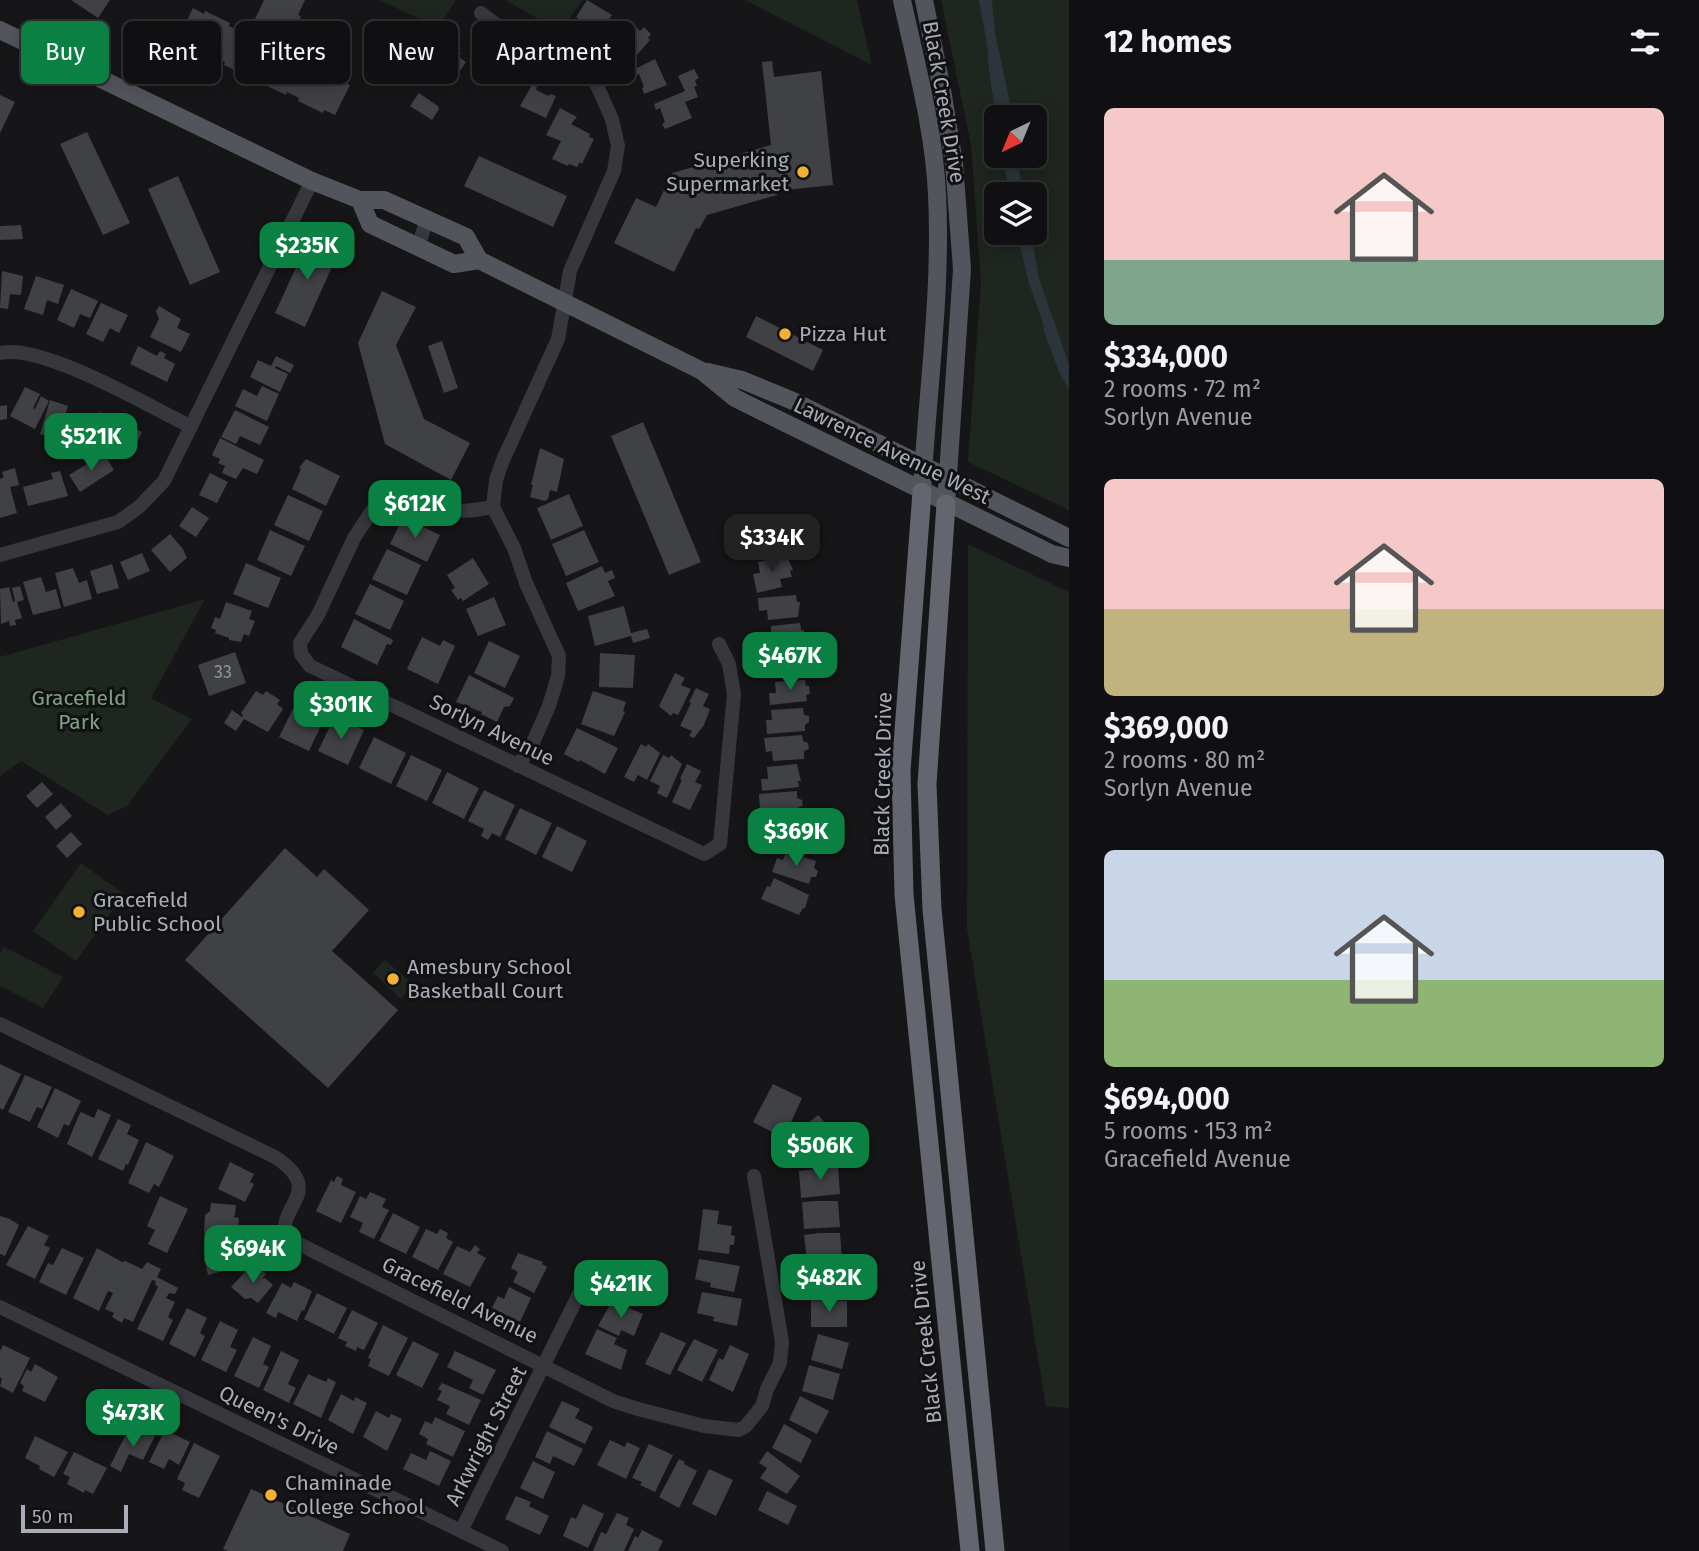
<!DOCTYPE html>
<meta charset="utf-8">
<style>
:root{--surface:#101012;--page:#19191b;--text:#f1f3f6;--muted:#9c9d9f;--line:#303032;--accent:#0b8043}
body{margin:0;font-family:"Fira Sans",sans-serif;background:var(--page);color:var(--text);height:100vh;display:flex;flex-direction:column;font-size:26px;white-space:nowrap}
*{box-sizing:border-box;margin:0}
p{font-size:23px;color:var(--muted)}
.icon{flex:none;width:38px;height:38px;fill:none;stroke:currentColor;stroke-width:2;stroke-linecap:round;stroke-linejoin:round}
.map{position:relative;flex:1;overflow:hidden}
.details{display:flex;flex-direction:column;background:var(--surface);width:630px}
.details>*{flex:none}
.banner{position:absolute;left:21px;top:21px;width:665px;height:63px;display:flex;gap:14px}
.needle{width:46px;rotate:223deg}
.tools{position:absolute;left:984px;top:105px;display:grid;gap:14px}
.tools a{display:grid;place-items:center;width:63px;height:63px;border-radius:10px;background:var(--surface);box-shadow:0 4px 18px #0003,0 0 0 2px var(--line);font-size:35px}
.scale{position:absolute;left:21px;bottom:18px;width:107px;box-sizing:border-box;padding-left:7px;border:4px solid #a8adb8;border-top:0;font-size:19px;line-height:24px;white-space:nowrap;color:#a8adb8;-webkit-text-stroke:5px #111113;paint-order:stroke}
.price{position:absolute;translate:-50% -60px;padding:0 16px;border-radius:14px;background:var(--accent);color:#fff;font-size:23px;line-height:46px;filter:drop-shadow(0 2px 4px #0008)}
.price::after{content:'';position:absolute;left:50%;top:42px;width:21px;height:16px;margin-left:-10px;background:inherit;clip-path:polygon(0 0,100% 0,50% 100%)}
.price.current{background:#222;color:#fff}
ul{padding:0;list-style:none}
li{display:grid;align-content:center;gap:14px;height:371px;padding:0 35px}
li span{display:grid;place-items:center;height:217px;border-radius:10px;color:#555}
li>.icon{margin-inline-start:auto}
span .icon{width:126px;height:126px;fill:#fffc;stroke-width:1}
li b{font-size:30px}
h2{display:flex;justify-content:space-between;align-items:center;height:84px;padding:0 35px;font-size:30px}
.chip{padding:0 24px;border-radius:10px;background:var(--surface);box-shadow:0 4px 18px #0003,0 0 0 2px var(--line);font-size:24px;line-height:63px}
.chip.current{background:var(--accent);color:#fff}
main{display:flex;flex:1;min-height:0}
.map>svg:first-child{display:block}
</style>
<main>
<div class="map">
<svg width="1069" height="1551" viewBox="0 0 1069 1551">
<rect width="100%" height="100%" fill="#161618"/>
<!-- green -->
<path fill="#1e261f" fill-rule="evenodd" d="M380,0H456L438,28Z
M505,0H582L561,32Z
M745,0H857L872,65Z
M941,0H1069V510L968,462L981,282L971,145ZM996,117H1034V156H996ZM996,194H1034V233H996Z
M968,544L1069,592V1408L1046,1406L967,929Z
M205,599L151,698L192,719L127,806L108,815L21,761L0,776V657Z
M81,863L124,894L76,961L33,931Z
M4,947L63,977L43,1008L0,986V953Z
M385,960L414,985L401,999L373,973Z"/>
<!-- water -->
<path fill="#2c353c" d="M979,0H992L995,33L1013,117H996L988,63V50Z
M1003,156H1017L1023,194H1009Z
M1017,233H1031L1039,279L1069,364V390L1059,372L1044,331L1043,323L1028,280Z"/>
<!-- building -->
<path fill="#404145" d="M71,0H110L98,18Z
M264,0H305L298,15L301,16L289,41L286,40L281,50L289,56L291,53L316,65L314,68L326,73L327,70L340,76L339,80L350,85L335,115L324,110L323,113L298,101L299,98L287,92L286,95L261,83L262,81L250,75L249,77L224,65L225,62L214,57L212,59L188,47L189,45L178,39L193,8L204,14L205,11L230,23L229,26L250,36L256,24L253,23Z
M587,0L612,15L600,33L576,17Z
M629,20L640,31L644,27L651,34L648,38L650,40L636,56L614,36Z
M441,44L449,50L451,46L461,53L459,57L466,62L455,78L429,61Z
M655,59L667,85L644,94L642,88L644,87L639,74L636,76L633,70Z
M772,61L774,77L821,71L833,185L777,191V195L707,215L699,229L696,228L674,272L614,243L636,198L656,207L672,173L771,145L762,62Z
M694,69L699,78L695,80L697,86L694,87L698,97L685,102L692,118L665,129L662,124L665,122L660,108L656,110L654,104L685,91L678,76Z
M532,85L537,87L536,90L549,96L550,94L556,96L546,118L520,106Z
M419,93L438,106L439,109L432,120L410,106Z
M0,95L15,102L0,133Z
M560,108L577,117L571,124L590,134L589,137L594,139L582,164L580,162L577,167L569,164L568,166L552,159L561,141L546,135Z
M87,132L130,223L103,235L60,144Z
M479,156L567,196L553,227L464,186Z
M178,176L220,272L190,285L148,189Z
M21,225L23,239L0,240V226Z
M310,237L339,251L305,327L275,313Z
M2,271L23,276L21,295L10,294L8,309L0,308Z
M36,276L64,285L58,304L47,300L43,315L24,309Z
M71,289L98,301L90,318L80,314L74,328L57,320Z
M382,291L416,307L396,345L424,419L470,443L451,480L385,444L358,343Z
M101,303L128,315L119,333L110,328L103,342L86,334Z
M159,306L181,319L177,328L190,334L181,352L150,337L159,319L156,311Z
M756,316L823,350L813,371L746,337Z
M442,341L458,388L444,393L428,346Z
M138,346L157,356L160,351L166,354L164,358L175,364L167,382L130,364Z
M276,356L294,365L290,373L276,366L275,368L288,374L280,392L250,377L258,360L271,366Z
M262,386L279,394L267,421L235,406L243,389L257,396Z
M25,387L40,394L33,408L35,409L41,396L49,401L35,429L10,416Z
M50,400L68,406L63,421L74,424L65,445L57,442L58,440L40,434Z
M7,405V419L0,420V406Z
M235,410L269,427L260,445L240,436L236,444L221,437Z
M100,412L142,432L134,450L125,446L121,454L113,449L116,442L92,430Z
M643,422L701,562L669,575L611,436Z
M220,438L264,460L257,474L243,468L236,479L222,473L225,466L218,463L220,459L212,455Z
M540,448L564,459L557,492L550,490L548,499L545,501L530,497L533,485H531Z
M104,454L114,470L80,492L69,475L87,464L86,462L91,458L93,461Z
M306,459L340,476L326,506L292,489L301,469L299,468Z
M15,468L19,485L10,487L17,513L0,518V479L4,477L2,472Z
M60,471L68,496L28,506L23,487L53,479L51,473Z
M210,473L228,482L217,503L199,495Z
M569,494L583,526L551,540L537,508Z
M288,495L323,511L309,541L274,525Z
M192,507L209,518L196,537L179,526Z
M403,517L440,535L427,562L390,544Z
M270,530L305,546L291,576L257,560Z
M584,530L599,562L566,576L552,544Z
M170,534L183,549L187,558L170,572L151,550Z
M387,549L421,565L407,595L372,579Z
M142,553L150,571L128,580L120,562Z
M787,556L793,570L790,571L792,577L780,579L782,587L757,593L753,574L760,573L758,562Z
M473,558L489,584L463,601L461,598L458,600L451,590L455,588L447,575Z
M246,563L281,578L268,608L233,594Z
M112,564L119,588L97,594L90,571Z
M602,566L605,573L612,570L615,578L608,581L615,596L578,611L566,583Z
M73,568L79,583L87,580L92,599L64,607L55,573Z
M41,577L46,592L56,589L61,608L33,615L23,582Z
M370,584L404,601L390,630L355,614Z
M20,586L24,600L17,602L22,618L15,620L16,625L10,626L9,621L1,624L0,589L9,587L13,602L15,601L12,588Z
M796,595L797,602H800L798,617L768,620L767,610L759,611L758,598Z
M494,597L506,625L478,636L466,609Z
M226,602L252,611L249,619L255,621L249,636L244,634L241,642L229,640V638L215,633L216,630L211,628L215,617L220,619Z
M624,606L631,633L647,629L650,638L633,643L631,636L595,646L588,616Z
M354,619L393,640L391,645L387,644L377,665L341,647Z
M800,623L801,630H804L802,644L765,648L764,637L771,636V626Z
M422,637L440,646L443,640L455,646L438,684L407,669Z
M489,641L520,656L505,688L474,673Z
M235,652L246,683L209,696L198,665Z
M803,652L807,667H804V674L775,676V665L767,666L766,655Z
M600,653L635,655L633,688L599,687Z
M675,673L685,678L681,685L691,689L678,715L673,713L671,716L659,706Z
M469,675L514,698L510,706L504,707L497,722L481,714L482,712L456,702Z
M805,680L806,686H809L810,694L806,695L807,701L770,705L769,693H776L775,682Z
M696,688L709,694L703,706L710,709L704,725L694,738L689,736L692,731L680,726L691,703L689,702Z
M256,691L263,695L266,691L280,700L277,704L283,709L268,732L244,719L236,731L224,723L232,710L242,717L243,715L241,713Z
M593,691L626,702L623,711L625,712L614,736L581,724Z
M296,703L325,717L309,751L279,737Z
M803,708L804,715L809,716V722L805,725V731L767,734L766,720H772L771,710Z
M335,716L364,730L348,765L318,751Z
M577,728L618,748L605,774L580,760L579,762L564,754Z
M802,735L803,741L808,743L809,749L804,751V759L773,761L772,751L766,752L764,738Z
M374,737L406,753L391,784L359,768Z
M641,744L646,747L648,744L660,753L647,780L638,775L634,782L624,777Z
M411,755L442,770L427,801L396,786Z
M663,755L669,758L671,755L682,764L667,798L657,793L660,786L650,781Z
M687,764L701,771L695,782L702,785L690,810L672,802L682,780L680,779Z
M797,764L801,781H798L799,787L762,791L761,779H768L767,767Z
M447,772L479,788L464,819L432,803Z
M42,782L53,794L37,808L26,796Z
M484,790L515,805L500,837L492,833L488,840L481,836L484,829L468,821Z
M797,791V798L802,800L803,805L798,808L799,815L767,818L766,808L760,809L759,794Z
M61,803L72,816L56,830L45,817Z
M520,808L552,823L536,855L505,839Z
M805,817V820H811L812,827L817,828V834L812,836L813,843L781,846V836L774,837L773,823Z
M557,826L587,841L572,872L542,857Z
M71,832L82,844L67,858L56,846Z
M285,848L317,877L324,869L369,910L332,951L398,1010L328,1088L185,960Z
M786,852L816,861L814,868L818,871L816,877H811L809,884L772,872L777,858L783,860Z
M774,878L809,895L805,908H803L799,915L761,899L767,886L770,887Z
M0,1064L21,1074L3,1110L0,1108Z
M25,1075L52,1087L42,1109L37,1107L30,1122L8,1112Z
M773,1084L802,1098L784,1138L753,1122Z
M55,1088L81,1101L69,1126L64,1124L58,1138L37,1127Z
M98,1109L111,1115L92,1157L67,1144L79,1115L81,1112L94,1118Z
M818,1115L828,1126L831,1123L838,1132L804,1161L787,1141Z
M118,1119L131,1125L127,1134L139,1140L128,1165L126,1164L123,1171L98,1159Z
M146,1142L174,1156L159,1187L154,1184L149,1193L128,1183Z
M230,1162L254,1174L250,1182L254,1184L245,1202L218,1189Z
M838,1167L840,1194L801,1198L799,1171Z
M337,1176L343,1179L341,1185L356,1192L341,1223L316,1211L331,1180L334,1182Z
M370,1192L386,1199L382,1207L389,1210L374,1239L359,1232L363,1223L350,1217L360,1196L366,1199Z
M160,1196L188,1209L167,1253L148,1244L155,1230L147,1226Z
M817,1201H838L840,1227L804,1229L802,1202Z
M211,1203L236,1205L235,1215L233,1217L239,1218L238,1232L226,1231L225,1235L204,1233L205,1215L210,1211Z
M703,1209L719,1211L717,1224L732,1226L731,1235L735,1236L734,1245H730L729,1254L698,1250Z
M393,1213L420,1227L406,1254L379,1241Z
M0,1216L10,1219L19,1225L5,1256L0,1254Z
M28,1226L49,1236L44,1245L50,1248L35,1279L6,1265Z
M426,1229L437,1234L440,1229L448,1233L446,1238L453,1242L438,1270L412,1257Z
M819,1233H840L842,1259L807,1261L804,1235Z
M239,1237L243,1266L208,1275L204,1259L209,1258L206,1246Z
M475,1245L480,1249L477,1253L486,1258L470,1287L443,1274L457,1246L470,1252Z
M62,1248L84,1258L66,1295L39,1282L48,1263L53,1265Z
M97,1248L122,1262L125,1261L142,1269L147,1262L161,1269L157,1277L178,1288L175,1294L169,1293L166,1298L175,1302L168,1317L173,1320L163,1341L137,1329L158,1287L155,1284L156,1281L152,1280L133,1322L124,1318L122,1323L112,1317L114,1313L105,1309L113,1293L108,1291L99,1311L73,1298Z
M518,1253L543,1262L542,1264L547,1267L534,1293L513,1282L518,1272L511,1268Z
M699,1259L740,1266L734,1292L710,1287L711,1283L695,1279Z
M255,1265L266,1274L262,1279L265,1278L273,1285L258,1303L251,1298L245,1299L231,1287L246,1271L249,1273Z
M810,1267L845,1269V1295H810Z
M294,1282L312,1291L304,1311L302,1310L297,1321L278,1312L276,1318L266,1313L282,1283L291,1288Z
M509,1287L531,1298L520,1322L492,1308L498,1296L504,1299Z
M702,1292L742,1299L737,1326L713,1321L714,1317L697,1313Z
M317,1293L347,1308L334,1334L304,1319Z
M811,1300L847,1301V1327H811Z
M612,1301L643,1314L634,1336L621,1330L619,1336L598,1326Z
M187,1308L207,1318L200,1333L205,1336L195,1357L169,1344Z
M352,1310L378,1323L364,1350L357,1347L356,1351L345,1346L347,1342L338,1338Z
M220,1321L238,1330L230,1347L237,1350L226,1372L201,1360Z
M383,1325L408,1338L389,1376L368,1366L371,1359L368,1358Z
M597,1329L617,1338L614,1344L627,1350L621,1370L585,1354Z
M661,1332L686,1343L670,1375L645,1364Z
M818,1334L849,1343L842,1369L811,1360Z
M253,1337L271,1346L263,1364L269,1367L259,1388L234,1376Z
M694,1339L718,1350L702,1382L677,1370Z
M413,1341L439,1354L422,1388L396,1375Z
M3,1345L30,1358L13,1393L0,1386L2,1379L0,1377V1351Z
M730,1345L749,1354L733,1392L709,1380L719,1358L723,1360Z
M281,1351L299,1360L288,1384L296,1388L289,1403L263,1390Z
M455,1351L496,1370L483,1395L469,1388L473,1380L447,1367Z
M35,1364L58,1377L45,1402L22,1391L24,1386L20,1383L27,1369L31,1372Z
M809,1365L840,1374L833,1400L802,1391Z
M308,1374L326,1382L328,1378L336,1382L321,1418L293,1404Z
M442,1383L481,1400L469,1425L446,1414L450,1406L437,1400L442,1391L438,1389Z
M341,1394L354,1401L355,1397L367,1403L353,1434L328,1420Z
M800,1396L829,1411L817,1434L789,1420Z
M562,1401L580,1409L575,1418L593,1427L585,1444L549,1427Z
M376,1411L389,1418L391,1414L402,1419L387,1451L363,1437Z
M435,1417L465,1431L453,1457L426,1444L428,1439L419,1434L425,1421L432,1424Z
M784,1424L812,1440L801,1463L772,1448Z
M138,1428L155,1436L143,1460L129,1454L121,1472L110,1466L125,1436L133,1440Z
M165,1430L190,1442L179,1465L169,1459L164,1469L149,1462Z
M547,1431L583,1449L574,1466L553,1456L550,1464L535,1457Z
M35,1436L68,1452L54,1477L39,1469L40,1466L25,1458Z
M610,1440L625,1447L627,1442L640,1448L626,1479L597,1465Z
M194,1443L220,1456L199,1498L182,1490L185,1483L177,1479Z
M649,1444L673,1455L655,1492L640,1485L642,1482L632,1478Z
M430,1451L451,1461L439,1486L403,1469L411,1453L426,1460Z
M767,1451L800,1476L787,1494L760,1478L767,1468L759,1463Z
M74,1452L107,1468L93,1494L85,1490L84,1493L67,1484L70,1477L63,1474Z
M679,1459L685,1462L684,1464L697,1471L679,1508L659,1497Z
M533,1461L555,1472L543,1499L520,1488Z
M709,1469L733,1480L716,1516L692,1504Z
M251,1489L350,1534L343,1551H228L223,1549Z
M767,1491L797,1506L788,1525L758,1510Z
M516,1496L531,1502L529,1506L549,1516L540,1535L505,1519Z
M583,1504L604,1514L588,1548L563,1536L571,1517L576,1519Z
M617,1513L629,1518L626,1525L634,1529L624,1551H593L601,1532L606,1534Z
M642,1530L663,1541L658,1551H628L635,1536L638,1538Z"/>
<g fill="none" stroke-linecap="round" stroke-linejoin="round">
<!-- minor -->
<path stroke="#37383d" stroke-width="14" d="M481,13L515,39L594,79L612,119L618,146L614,171L570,271L558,339L503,460L496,480L493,507L514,548L526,583L559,656L558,676L549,706L532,745L518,766
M418,247L427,219
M0,353C42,343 148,406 190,426
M493,507C477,510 459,513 443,508C424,502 406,483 385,491L354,538L318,615L300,643L301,654L310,666L704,854L720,844L734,694L729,664L719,644
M0,555L118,522L139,507L164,481L312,181
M0,1024L275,1157C330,1193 270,1209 289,1239L613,1401L638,1409L704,1426L739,1430L746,1426L762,1406L767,1389L780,1363L782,1342L754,1176
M0,1307L502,1551
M461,1531L584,1284"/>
<!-- major -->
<path stroke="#53555c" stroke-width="18" d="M902,0C916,64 934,129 937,194C942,293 927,393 922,492
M924,0L942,90L954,163L962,269L946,504
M0,30L312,181L360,200H384L466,237L479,260L702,371L735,398L765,413L1052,554L1069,558
M360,200L370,224L454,264L479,260
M708,372L742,380L793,401L1069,538"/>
<!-- highway -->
<path stroke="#63666e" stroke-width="19" d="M922,492L901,771L904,895L970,1551
M946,504L927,784L932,909L995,1551"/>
</g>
<!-- markers -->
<g fill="#f2b134" stroke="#111113" stroke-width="2.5">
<circle cx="803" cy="172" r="7"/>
<circle cx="785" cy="334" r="7"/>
<circle cx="79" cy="912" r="7"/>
<circle cx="393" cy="979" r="7"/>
<circle cx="271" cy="1495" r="7"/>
</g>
<g text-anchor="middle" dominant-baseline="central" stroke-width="6" stroke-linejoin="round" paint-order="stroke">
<!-- number labels -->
<g font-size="18" fill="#8e929b">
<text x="223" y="672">33</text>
</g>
<!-- street labels -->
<g font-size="21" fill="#a8adb8" stroke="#111113">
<text transform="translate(944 102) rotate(80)">Black Creek Drive</text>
<text transform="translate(892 451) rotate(26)">Lawrence Avenue West</text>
<text transform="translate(492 730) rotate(26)">Sorlyn Avenue</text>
<text transform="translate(883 774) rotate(-89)">Black Creek Drive</text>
<text transform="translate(460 1300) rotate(26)">Gracefield Avenue</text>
<text transform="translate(926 1342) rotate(-96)">Black Creek Drive</text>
<text transform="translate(279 1420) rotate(26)">Queen's Drive</text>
<text transform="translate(486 1436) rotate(-63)">Arkwright Street</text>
</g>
<!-- poi labels -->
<g font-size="21" fill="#a8adb8" stroke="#111113" text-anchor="start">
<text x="789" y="160" text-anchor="end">Superking<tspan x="789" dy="24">Supermarket</tspan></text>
<text x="799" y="334">Pizza Hut</text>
<text x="93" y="900">Gracefield<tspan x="93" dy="24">Public School</tspan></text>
<text x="407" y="967">Amesbury School<tspan x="407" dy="24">Basketball Court</tspan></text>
<text x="285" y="1483">Chaminade<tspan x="285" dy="24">College School</tspan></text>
</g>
<!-- park labels -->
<g font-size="21" fill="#7fa381" stroke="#111113">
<text x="79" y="698">Gracefield<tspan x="79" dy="24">Park</tspan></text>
</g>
</g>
</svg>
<div class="tools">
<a><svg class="needle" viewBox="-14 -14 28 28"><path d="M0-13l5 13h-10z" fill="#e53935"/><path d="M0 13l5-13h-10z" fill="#9c9d9f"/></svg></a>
<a><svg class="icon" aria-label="layers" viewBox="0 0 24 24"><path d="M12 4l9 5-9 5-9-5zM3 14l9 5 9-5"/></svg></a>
</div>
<div class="scale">50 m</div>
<b class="price" style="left:307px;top:282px">$235K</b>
<b class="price" style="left:91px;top:473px">$521K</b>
<b class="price" style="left:415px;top:540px">$612K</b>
<b class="price current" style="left:772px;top:574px">$334K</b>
<b class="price" style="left:790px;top:692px">$467K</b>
<b class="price" style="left:341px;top:741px">$301K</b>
<b class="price" style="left:796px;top:868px">$369K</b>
<b class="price" style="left:820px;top:1182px">$506K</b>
<b class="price" style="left:253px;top:1285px">$694K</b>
<b class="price" style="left:829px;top:1314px">$482K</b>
<b class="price" style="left:621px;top:1320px">$421K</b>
<b class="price" style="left:133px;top:1449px">$473K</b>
<div class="banner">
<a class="chip current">Buy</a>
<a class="chip">Rent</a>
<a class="chip">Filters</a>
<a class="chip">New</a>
<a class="chip">Apartment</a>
</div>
</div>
<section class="details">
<h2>12 homes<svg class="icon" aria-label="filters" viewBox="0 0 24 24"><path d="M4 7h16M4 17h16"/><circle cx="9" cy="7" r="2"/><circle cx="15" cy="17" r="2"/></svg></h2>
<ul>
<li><span style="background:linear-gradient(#f6c9c9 70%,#7fa58c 0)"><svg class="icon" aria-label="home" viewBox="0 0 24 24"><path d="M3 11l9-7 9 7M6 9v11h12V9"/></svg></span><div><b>$334,000</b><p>2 rooms · 72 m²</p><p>Sorlyn Avenue</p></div></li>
<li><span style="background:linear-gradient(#f6c9c9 60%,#c2b280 0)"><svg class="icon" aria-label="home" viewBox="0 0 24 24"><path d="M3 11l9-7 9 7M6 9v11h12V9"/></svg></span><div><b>$369,000</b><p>2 rooms · 80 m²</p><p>Sorlyn Avenue</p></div></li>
<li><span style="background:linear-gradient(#c9d6e8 60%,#8fb573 0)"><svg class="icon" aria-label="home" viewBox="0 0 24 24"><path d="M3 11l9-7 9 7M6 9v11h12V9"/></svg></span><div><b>$694,000</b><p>5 rooms · 153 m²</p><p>Gracefield Avenue</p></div></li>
</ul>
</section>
</main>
